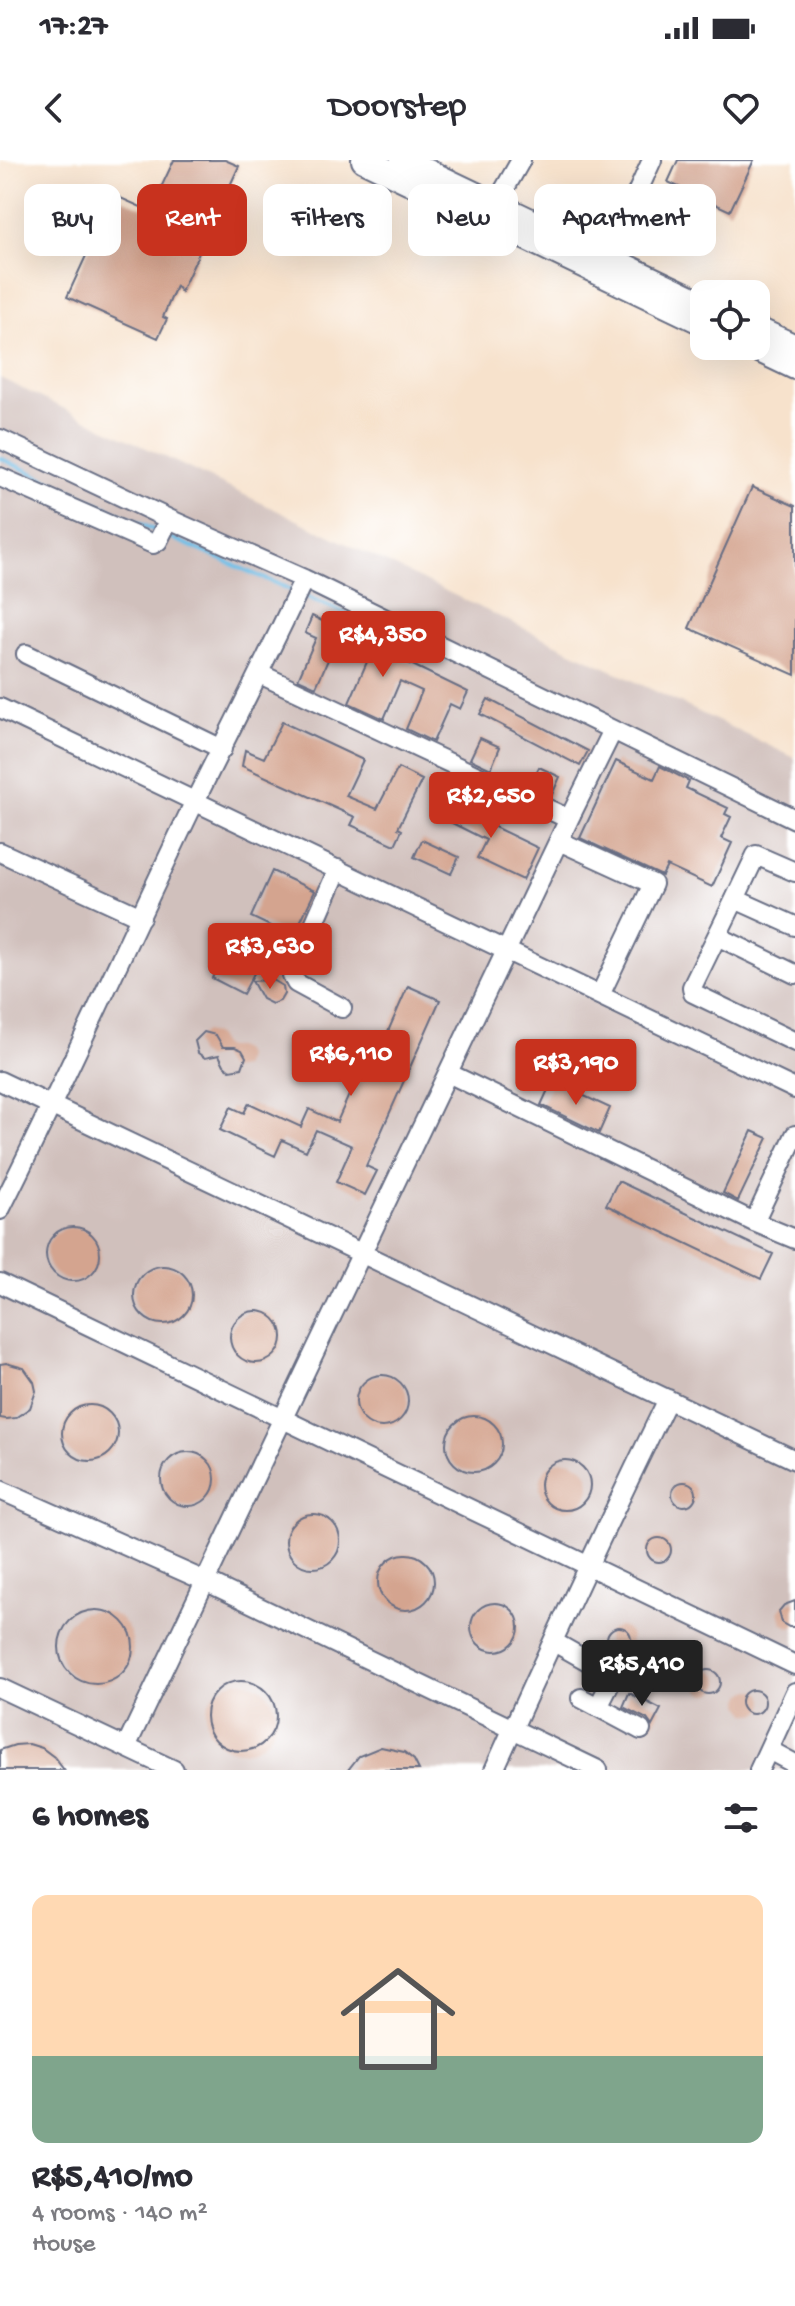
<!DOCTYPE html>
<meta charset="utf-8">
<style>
:root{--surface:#fff;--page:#f2f2f3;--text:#2b2b33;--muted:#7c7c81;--accent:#c8321e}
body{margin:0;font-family:"Gochi Hand",sans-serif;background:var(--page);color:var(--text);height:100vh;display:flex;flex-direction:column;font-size:30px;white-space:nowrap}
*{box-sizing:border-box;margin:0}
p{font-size:26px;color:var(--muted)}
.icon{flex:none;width:44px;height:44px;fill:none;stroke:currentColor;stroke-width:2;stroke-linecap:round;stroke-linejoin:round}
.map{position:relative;height:1610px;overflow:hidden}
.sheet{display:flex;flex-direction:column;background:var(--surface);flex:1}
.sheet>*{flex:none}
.guide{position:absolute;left:24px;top:24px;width:748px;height:72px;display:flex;gap:16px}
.tools{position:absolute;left:690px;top:120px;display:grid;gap:16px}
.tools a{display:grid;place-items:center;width:80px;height:80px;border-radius:16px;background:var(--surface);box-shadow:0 8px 32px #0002;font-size:40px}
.price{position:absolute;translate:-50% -68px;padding:0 18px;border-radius:8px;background:var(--accent);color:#fff;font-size:26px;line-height:52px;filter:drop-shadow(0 2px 4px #0008)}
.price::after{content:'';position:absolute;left:50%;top:48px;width:24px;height:18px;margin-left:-12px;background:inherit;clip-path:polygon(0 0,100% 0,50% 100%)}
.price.active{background:#222;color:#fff}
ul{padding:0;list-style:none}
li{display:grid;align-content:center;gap:16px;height:424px;padding:0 32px}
li span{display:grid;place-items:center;height:248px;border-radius:16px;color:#555}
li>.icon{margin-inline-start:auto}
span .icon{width:144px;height:144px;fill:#fffc;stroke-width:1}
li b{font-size:34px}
h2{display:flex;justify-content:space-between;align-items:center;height:96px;padding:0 32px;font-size:34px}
.tag{padding:0 28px;border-radius:16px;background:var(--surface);box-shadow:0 8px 32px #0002;font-size:28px;line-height:72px}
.tag.active{background:var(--accent);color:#fff}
.status{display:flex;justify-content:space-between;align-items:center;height:56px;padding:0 40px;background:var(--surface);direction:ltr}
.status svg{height:22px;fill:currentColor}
header{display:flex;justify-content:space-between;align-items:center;height:104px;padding:0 32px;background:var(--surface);font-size:36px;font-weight:600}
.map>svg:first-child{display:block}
</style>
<div class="status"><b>17:27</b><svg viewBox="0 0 49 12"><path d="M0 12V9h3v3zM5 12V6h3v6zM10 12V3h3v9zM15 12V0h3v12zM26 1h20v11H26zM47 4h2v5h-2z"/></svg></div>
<header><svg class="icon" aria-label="back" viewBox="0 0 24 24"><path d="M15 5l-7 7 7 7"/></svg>Doorstep<svg class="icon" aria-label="heart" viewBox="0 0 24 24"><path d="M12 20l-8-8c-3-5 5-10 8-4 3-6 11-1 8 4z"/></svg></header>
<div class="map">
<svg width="795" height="1610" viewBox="0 0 795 1610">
<rect width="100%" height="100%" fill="#fff"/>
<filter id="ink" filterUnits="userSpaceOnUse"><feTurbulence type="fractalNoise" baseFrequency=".0125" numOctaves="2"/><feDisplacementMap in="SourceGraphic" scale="16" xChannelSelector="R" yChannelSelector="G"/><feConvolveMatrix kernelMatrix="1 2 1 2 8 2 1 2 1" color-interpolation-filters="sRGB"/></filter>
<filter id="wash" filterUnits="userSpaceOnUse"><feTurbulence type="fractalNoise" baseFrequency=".006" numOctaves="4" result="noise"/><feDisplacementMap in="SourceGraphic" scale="32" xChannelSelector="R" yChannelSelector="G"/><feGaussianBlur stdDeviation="1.8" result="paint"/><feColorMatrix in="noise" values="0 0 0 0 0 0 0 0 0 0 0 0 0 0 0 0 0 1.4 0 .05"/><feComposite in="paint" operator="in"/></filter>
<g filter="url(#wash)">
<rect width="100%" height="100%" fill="#f7e2cc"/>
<!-- industrial -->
<path fill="#d0c0bc" d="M0,218L795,598V1610H0Z"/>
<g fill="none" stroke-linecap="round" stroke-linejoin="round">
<!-- stream -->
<path stroke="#6dc0e9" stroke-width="4" d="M0,298L156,371
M167,376L291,430
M303,435L449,499"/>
</g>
<g id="blocks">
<!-- building -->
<path fill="#d4a48f" d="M174,0H225L239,6L181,132L176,126L163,157L167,159L158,178L67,137L114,35L143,48L151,31L158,34Z
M678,0H754L730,51L668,22Z
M752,327L795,346V515L689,468Z
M312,456L468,532L460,549L450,544L433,582L406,569L422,531L400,521L384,559L349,543L367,502L356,496L334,486L316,527L298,519L316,478L305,473Z
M488,539L588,591L580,606L480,554Z
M282,562L363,600L346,636L377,649L398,608L422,620L398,668L402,670L395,685L351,665L355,657L242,606L245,590L264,598Z
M480,578L500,587L491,609L470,599Z
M616,601L654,619L660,606L689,621L686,628L728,648L725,654L731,657L721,678L732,683L712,727L667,706L662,716L580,678Z
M539,607L560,617L551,637L529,627Z
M442,636L482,657L480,660L538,688L523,720L477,698L486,680L434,654Z
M422,680L459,697L451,714L414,697Z
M272,711L315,731L293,777L251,757Z
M228,786L260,802L243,834L212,818Z
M273,820L283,826L284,834L280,841L272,844L262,839L252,821Z
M408,826L440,840L366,1006L377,1011L365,1035L336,1022L352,986L316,970L306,991L282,980L275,996L220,970L231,947L244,953L249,943L301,967L309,949L337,962L377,872L386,876Z
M204,872L216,875L223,887H235L242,890L246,897L242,908L230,910L224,905L219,895L205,898L198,893L195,881Z
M552,921L610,948L599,973L541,945Z
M752,971L768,978L738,1041L723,1033Z
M618,1021L773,1094L761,1119L606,1045Z
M46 1094a27 27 0 1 1 54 0a27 27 0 1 1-54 0Z
M134 1135a29 29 0 1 1 58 0a29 29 0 1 1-58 0Z
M230 1177a26 26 0 1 1 52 0a26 26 0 1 1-52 0Z
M6,1203L24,1208L34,1222L36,1231L30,1248L15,1258L6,1259L0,1258V1204Z
M356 1241a26 26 0 1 1 52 0a26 26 0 1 1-52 0Z
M62 1273a28 28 0 1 1 56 0a28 28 0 1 1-56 0Z
M446 1284a28 28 0 1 1 56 0a28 28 0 1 1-56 0Z
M161 1319a27 27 0 1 1 54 0a27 27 0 1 1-54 0Z
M540 1325a25 25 0 1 1 50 0a25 25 0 1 1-50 0Z
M672 1334a12 12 0 1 1 24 0a12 12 0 1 1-24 0Z
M286 1381a27 27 0 1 1 54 0a27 27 0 1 1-54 0Z
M647 1390a12 12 0 1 1 24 0a12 12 0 1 1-24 0Z
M378 1422a28 28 0 1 1 56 0a28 28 0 1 1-56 0Z
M795,1441V1467H789L782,1463L779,1451L784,1445Z
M471 1467a24 24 0 1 1 48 0a24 24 0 1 1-48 0Z
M59 1487a37 37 0 1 1 74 0a37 37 0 1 1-74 0Z
M607 1479a12 12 0 1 1 24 0a12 12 0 1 1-24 0Z
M651 1499a13 13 0 1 1 26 0a13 13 0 1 1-26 0Z
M696 1522a12 12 0 1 1 24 0a12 12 0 1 1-24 0Z
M206 1556a35 35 0 1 1 70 0a35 35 0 1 1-70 0Z
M741 1542a12 12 0 1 1 24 0a12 12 0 1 1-24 0Z
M629,1533L661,1549L652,1566L647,1559L623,1547Z
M29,1584L42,1588L54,1597L64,1610H0V1590L15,1585Z
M381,1587L404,1592L414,1600L419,1610H348L359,1596Z"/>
</g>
</g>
<g filter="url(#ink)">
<use href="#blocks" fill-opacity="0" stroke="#686e84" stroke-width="2"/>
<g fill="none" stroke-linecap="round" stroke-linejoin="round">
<defs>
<path id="minor" d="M496,44L521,0
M603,108L652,0
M0,279L169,359L304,419L795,659
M0,317L153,384L158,381L169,359
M26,494L222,589
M0,548L795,929
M569,659L613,570
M559,681L653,724L600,835
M0,692L141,757
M338,709L292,815L296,823L342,848
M735,739L756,695L795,712
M795,766L735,739L692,827L693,833L795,882
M717,776L795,814
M448,913L754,1062L795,1079
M0,921L795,1300
M0,1050C68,915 129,778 194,643C231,568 269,494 304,419
M754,1062L795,975
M0,1123L795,1505
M0,1330L205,1421L598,1610
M554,1482L614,1516L598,1547
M0,1528L174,1610
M581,1538L641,1570
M126,1587L569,659L260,514
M769,1590L795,1604
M494,1610C550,1486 608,1362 668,1239
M759,1610L795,1532"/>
<path id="major" d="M364,0L704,163
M403,0L704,144
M756,169L795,187
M751,186L795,207"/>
</defs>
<!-- minor casing -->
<use href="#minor" stroke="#686e84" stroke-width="22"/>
<!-- major casing -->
<use href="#major" stroke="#686e84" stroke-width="28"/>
<!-- minor -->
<use href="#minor" stroke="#fff" stroke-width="18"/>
<!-- major -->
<use href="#major" stroke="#fff" stroke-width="24"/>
</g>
</g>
</svg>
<div class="tools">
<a><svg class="icon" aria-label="locate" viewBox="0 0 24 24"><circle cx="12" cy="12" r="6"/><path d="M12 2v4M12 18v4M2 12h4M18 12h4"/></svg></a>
</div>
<b class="price" style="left:383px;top:519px">R$4,350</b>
<b class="price" style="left:491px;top:680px">R$2,650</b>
<b class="price" style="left:270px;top:831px">R$3,630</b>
<b class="price" style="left:351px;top:938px">R$6,110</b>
<b class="price" style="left:576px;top:947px">R$3,190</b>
<b class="price active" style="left:642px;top:1548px">R$5,410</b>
<div class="guide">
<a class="tag">Buy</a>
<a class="tag active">Rent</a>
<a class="tag">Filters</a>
<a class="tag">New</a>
<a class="tag">Apartment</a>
</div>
</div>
<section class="sheet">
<h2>6 homes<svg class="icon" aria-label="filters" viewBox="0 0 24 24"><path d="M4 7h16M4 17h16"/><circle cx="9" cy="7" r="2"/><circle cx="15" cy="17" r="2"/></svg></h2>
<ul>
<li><span style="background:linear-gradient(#ffd9b3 65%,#7fa58c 0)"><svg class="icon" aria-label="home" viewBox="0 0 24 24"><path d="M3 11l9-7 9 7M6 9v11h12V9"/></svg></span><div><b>R$5,410/mo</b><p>4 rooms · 140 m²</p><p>House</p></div></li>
</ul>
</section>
